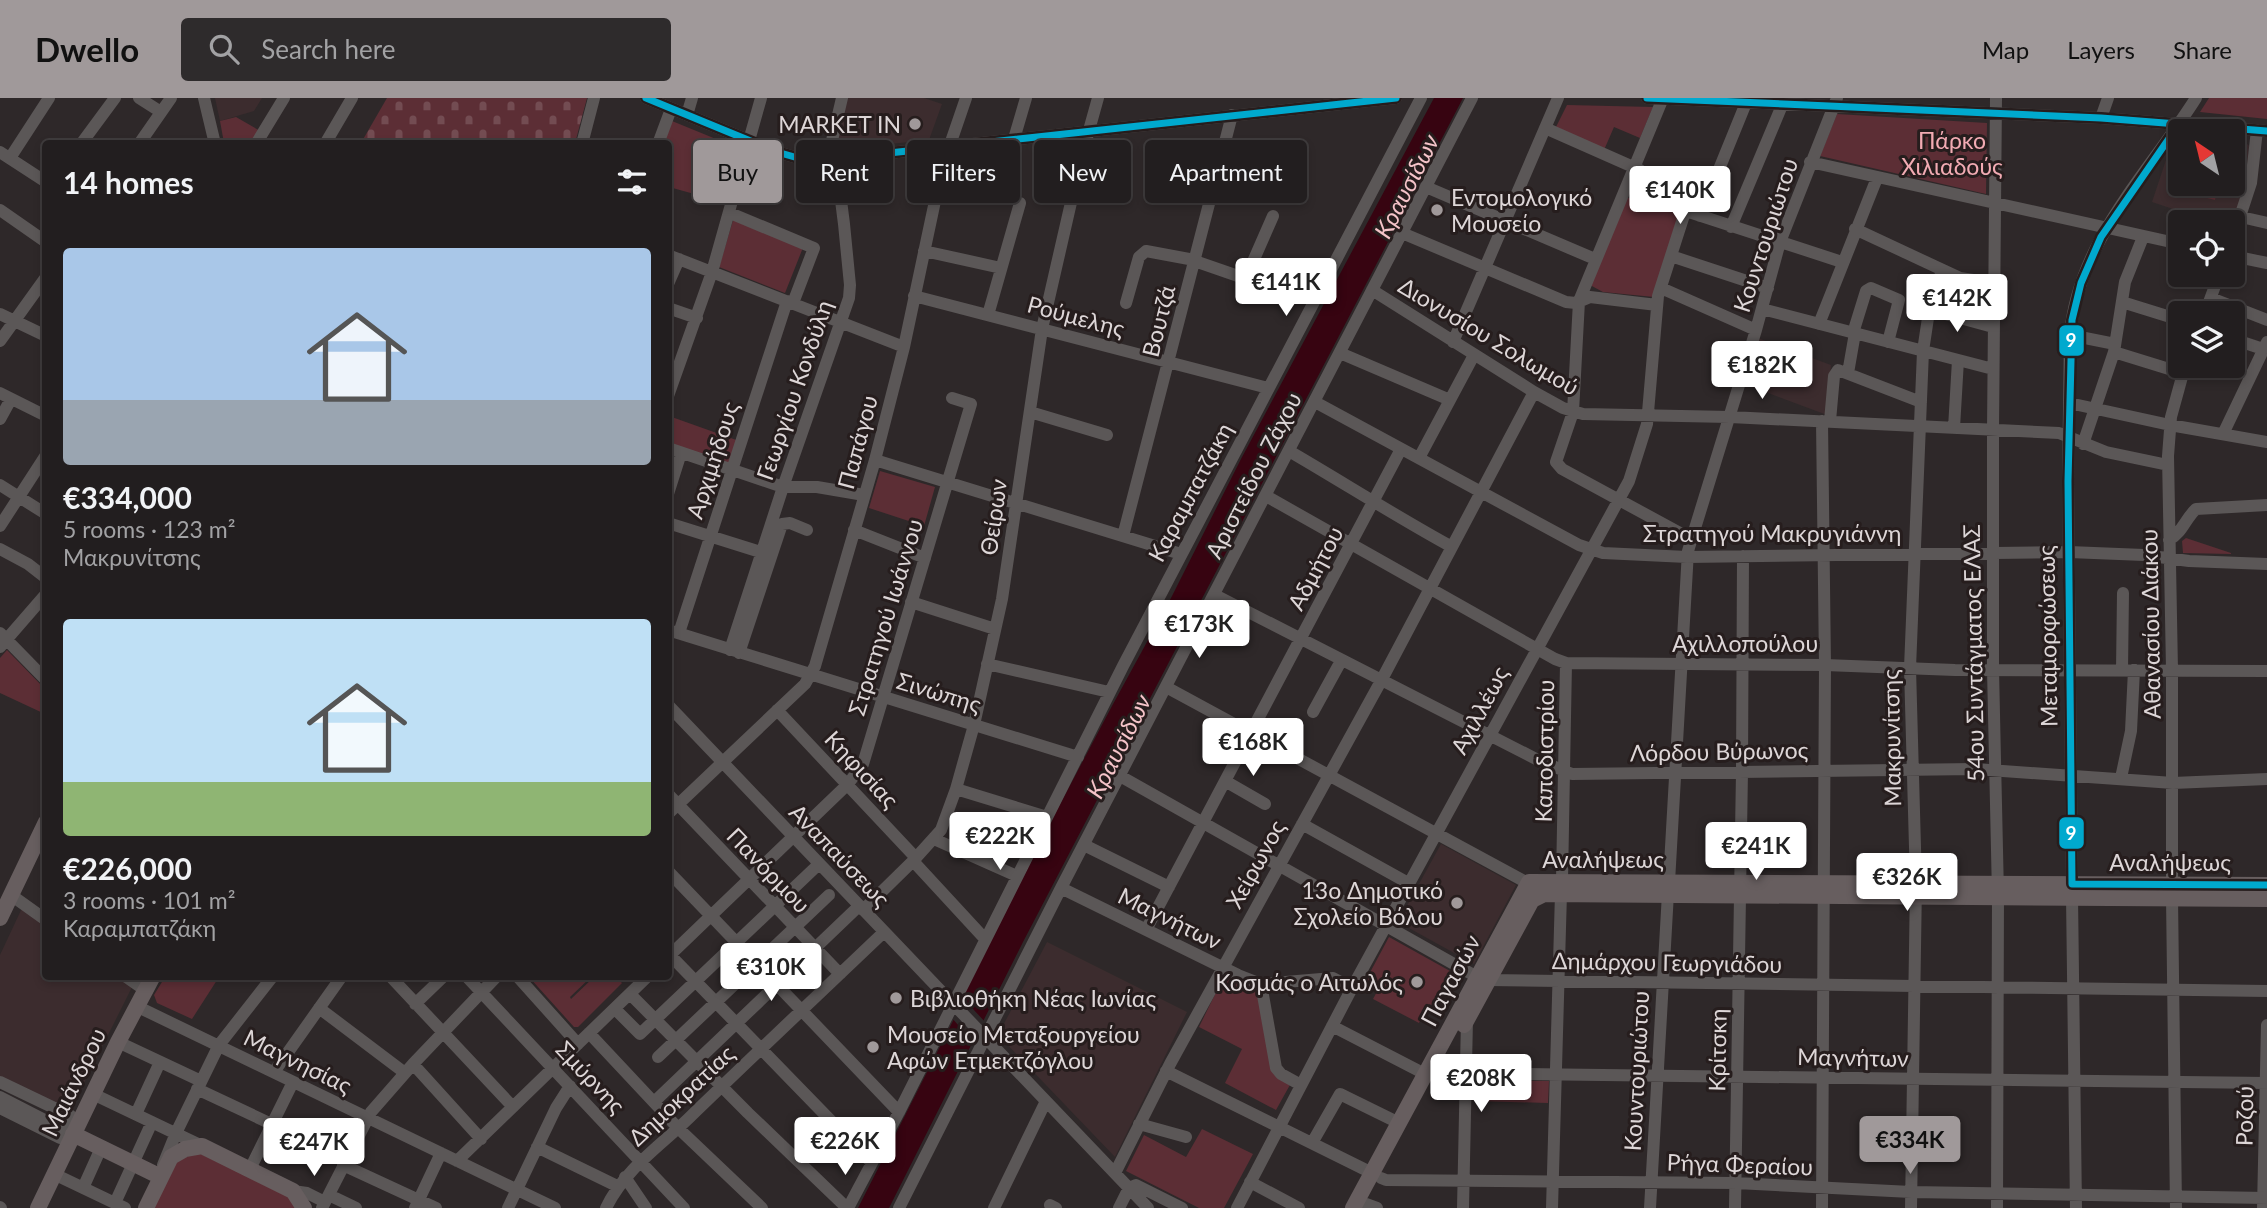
<!DOCTYPE html>
<meta charset="utf-8">
<style>
:root{--surface:#221e1f;--page:#2e2b2c;--text:#f1f3f6;--muted:#a2a2a4;--line:#3f3c3d;--accent:#a0999a}
body{margin:0;font-family:Lato,sans-serif;background:var(--page);color:var(--text);height:100vh;display:flex;flex-direction:column;font-size:26px;white-space:nowrap}
*{box-sizing:border-box;margin:0}
p{font-size:23px;color:var(--muted)}
.icon{flex:none;width:38px;height:38px;fill:none;stroke:currentColor;stroke-width:2;stroke-linecap:round;stroke-linejoin:round}
.map{position:relative;flex:1;overflow:hidden}
.drawer{position:absolute;left:42px;top:42px;width:630px;height:840px;display:flex;flex-direction:column;background:var(--surface);border-radius:7px;box-shadow:0 4px 10px #0003,0 0 0 2px var(--line)}
.drawer>*{flex:none}
.hud{position:absolute;left:693px;top:42px;width:665px;height:63px;display:flex;gap:14px}
.needle{width:46px;rotate:325deg}
.tools{position:absolute;left:2168px;top:21px;display:grid;gap:14px}
.tools a{display:grid;place-items:center;width:77px;height:77px;border-radius:7px;background:var(--surface);box-shadow:0 4px 10px #0003,0 0 0 2px var(--line);font-size:35px}
.price{position:absolute;translate:-50% -60px;padding:0 16px;border-radius:7px;background:#fff;color:#222;font-size:23px;line-height:46px;filter:drop-shadow(0 2px 4px #0008)}
.price::after{content:'';position:absolute;left:50%;top:42px;width:21px;height:16px;margin-left:-10px;background:inherit;clip-path:polygon(0 0,100% 0,50% 100%)}
.price.active{background:var(--accent);color:#111}
ul{padding:0;list-style:none}
li{display:grid;align-content:center;gap:14px;height:371px;padding:0 21px}
li span{display:grid;place-items:center;height:217px;border-radius:7px;color:#555}
li>.icon{margin-inline-start:auto}
span .icon{width:126px;height:126px;fill:#fffc;stroke-width:1}
li b{font-size:30px}
h2{display:flex;justify-content:space-between;align-items:center;height:84px;padding:0 21px;font-size:30px}
.chip{padding:0 24px;border-radius:7px;background:var(--surface);box-shadow:0 4px 10px #0003,0 0 0 2px var(--line);font-size:24px;line-height:63px}
.chip.active{background:var(--accent);color:#111}
header{display:flex;align-items:center;gap:42px;box-sizing:border-box;height:98px;padding:0 35px;background:var(--accent);color:#111}
header strong{font-size:33px}
nav{display:flex;gap:38px;margin-inline-start:auto;font-size:24px}
.search{width:490px;height:63px;background:var(--page);display:flex;align-items:center;gap:18px;box-sizing:border-box;padding:0 24px;border-radius:7px;color:var(--muted);font-size:26px}
.map>svg:first-child{display:block}
</style>
<header>
<strong>Dwello</strong>
<div class="search"><svg class="icon" aria-label="search" viewBox="0 0 24 24"><circle cx="10" cy="10" r="6"/><path d="M15 15l6 6"/></svg>Search here</div>
<nav><a>Map</a><a>Layers</a><a>Share</a></nav>
</header>
<div class="map">
<svg width="2267" height="1110" viewBox="0 0 2267 1110">
<defs>
<pattern id="cemetery-stones" width="16" height="16" patternUnits="userSpaceOnUse" patternTransform="scale(1.75)"><rect width="16" height="16" fill="#5c2e35"/><path d="M2 7V4a2 2 0 0 1 4 0v3zM10 15v-3a2 2 0 0 1 4 0v3z" fill="#734c52"/></pattern>
</defs>
<rect width="100%" height="100%" fill="#2e2829"/>
<!-- built -->
<path fill="#3c2c2e" d="M215,0H262L254,13L220,23Z
M847,0H924L942,6L929,42L839,51L835,45Z
M2178,37H2180V86H2233V41L2244,42L2249,48L2245,87L2233,124H2212L2152,104L2169,53L2173,55L2175,51H2177Z
M1758,240L1831,267L1827,317L1744,286Z
M1441,746L1516,787L1474,866L1398,824Z
M22,810L45,827L46,878L117,879L132,889L70,1013L0,979V857Z
M1047,844L1187,914L1115,1059L998,937Z"/>
<!-- green -->
<path fill="#5c2e35" d="M2209,0H2267V21L2200,14Z
M1567,7L1653,9L1640,40L1614,29L1604,52L1555,31Z
M1837,16L1987,25L1986,96L1820,58Z
M236,19L262,34L254,45H224L220,23Z
M672,23L738,50L723,104L669,89L668,46H664Z
M2190,86H2218L2215,102L2187,95Z
M1660,94L1681,113L1654,199L1603,194L1590,187L1626,99L1647,106Z
M734,119L804,147L785,195L719,169Z
M669,318L739,343L730,368L669,347Z
M880,373L935,389L924,428L869,410Z
M2186,440L2231,455V456L2183,455L2182,443Z
M7,552L45,591V616L0,595V560Z
M1389,839L1450,873L1432,907L1429,906L1419,925L1373,901L1379,890L1366,882Z
M1224,878L1260,891L1274,976L1291,985L1276,1012L1225,985L1242,951L1199,929Z
M165,879V878L219,879L192,921L157,905L154,897Z
M529,879H591L570,899L571,901L594,879H616L622,885L578,929H574Z
M1478,982L1549,983L1548,1005L1477,1003Z
M1202,1031L1253,1056L1224,1110H1199L1126,1073L1144,1037L1186,1059Z
M199,1055L289,1099L296,1110H152L175,1065L181,1060Z"/>
<!-- cemetery -->
<path fill="url(#cemetery-stones)" d="M387,0H587L575,45H361Z"/>
<!-- water -->
<path fill="#370411" d="M1434,0H1463L1023,844L889,1110H858L954,921L968,886L1039,746L1112,608L1171,500L1241,361Z"/>
<!-- pier -->
<path fill="#2e2829" d="M960,897L986,925L975,946L951,919Z"/>
<g fill="none" stroke-linecap="round" stroke-linejoin="round">
<!-- minor -->
<path stroke="#5b5757" stroke-width="12" d="M139,0L161,14
M204,0L215,46
M646,0L777,54L798,60L834,61L1396,0
M1647,0L2101,20L2267,33
M1663,0L1579,203L1573,314L1556,364L1562,371L1691,441
M1996,0L1993,332V571L1998,797L1997,1110
M687,17L692,0
M2101,20L2108,0
M1545,30L1640,72L1692,115L1842,164
M1014,41L1026,0
M81,46L115,0
M139,46L171,0
M256,46L284,0
M325,46L352,0
M582,46L594,0
M658,46L671,11
M0,54L46,84
M10,60L49,0
M1810,64L2180,146
M1426,89L1595,161
M0,112L46,144
M730,115L814,150L793,205
M1700,118L1748,0
M2241,119L2267,125
M1731,129L1783,5
M1855,131L1960,180L1993,185
M1402,135L1566,204L1576,205L1590,199L1657,207
M2233,140L2251,85L2257,32
M924,153L1001,170
M668,157L904,249
M1671,158L1768,190
M2233,158L2267,165
M668,186L679,161
M1661,190L1756,232
M1372,192L1534,294L1563,310L1583,316L1730,319L2059,335L2106,354L2168,367
M914,198L1268,290
M2211,200L2267,222
M2122,204L2180,222
M1126,205L1139,159L1146,153L1189,161L1238,178L1248,175L1273,118
M668,210L697,220
M1762,211L1993,271
M1931,212L1993,229
M2205,215L2219,177
M0,216L46,238
M988,217L1020,105
M1819,226L1877,80
M1853,235L1866,193L1871,190L1899,202L1888,244
M2070,237L2115,246
M2233,241L2263,251
M0,243L46,179
M1453,244L1558,0
M2114,254L2182,275
M1340,255L1450,302
M1848,275L1855,235
M0,295L46,318
M668,298L712,174L761,0
M1315,304L1579,447L1603,455L1687,459L2069,454L2144,457L2189,463L2267,466
M2069,305L2170,327L2267,344
M1030,314L1107,337
M0,321L11,301
M1830,323L1834,278L1838,272L1921,304
M1954,330L1958,262
M2223,336L2267,244
M2083,346L2114,254L2125,184L2143,139
M668,350L783,389H817L864,397
M1289,353C1344,385 1397,419 1452,449
M1419,360L1474,257
M875,362L1181,456
M0,387L46,416
M668,396L681,355
M1266,398L1555,561L1566,565L1825,567L1955,572L2267,573
M668,425L770,457
M0,428L46,357
M854,432L925,460
M1123,438L1232,17
M2169,442C2183,434 2185,421 2196,411L2267,407
M0,451L28,466L46,480
M1215,497L1538,662L1572,676L1975,671L2173,685L2267,681
M911,504L995,531
M668,532L1078,659
M0,535L46,582
M679,535L787,203
M0,549L46,496
M730,552L783,389L849,200L850,187L844,126L837,71L830,51L842,0
M739,555L782,426L790,425L807,432
M987,566L1109,594
M2122,572L2123,495
M1166,589L1535,789
M668,607L1148,1110
M777,612L916,760
M1313,614L1341,563
M1120,678L1477,879L1488,882L2267,893
M2121,680L2131,633L2134,572
M1225,683L1265,706
M956,691L1047,719
M668,696L840,876
M668,716L805,586L815,568L875,362L904,249L942,70L966,0
M1302,726L1410,786
M934,741L1017,778
M1084,747L1169,789
M913,763L985,841
M668,773L899,1014
M1562,783L1566,565
M1669,784L1688,453L1756,232L1780,144L1837,0
M2072,786L2068,383L2070,237C2078,143 2148,76 2196,0
M2172,786V572L2168,358L2171,319L2185,268
M1061,790L1238,877L1261,886L1333,880L1352,890
M11,797L46,822
M2072,798L2076,1110
M2172,799L2176,1110
M863,812L913,763L941,732L956,691L974,627L1002,501L1042,231L1081,61L1098,0
M1146,832L1401,351
M668,855L871,1064
M668,859L848,686L863,666L971,306L952,300
M125,878L145,892
M390,878L513,1009
M466,878L684,1110
M517,878L578,946
M1261,886L1276,970L1281,976L1301,987
M630,896L748,1015L847,1110
M415,906L444,878
M136,908L555,1110
M319,910L405,975
M615,911L640,936L819,766
M1332,928L1425,976L1429,971
M589,935L678,1030L762,1110
M118,944L201,983
M658,959L829,797
M413,966L481,1041
M1166,973L1372,1075
M274,974L342,878
M1438,975L2267,985
M0,984L71,1018L60,1040L0,1010
M197,991L346,1061
M93,996L202,1048
M0,999L70,1035
M654,1004L859,808
M136,1016L160,964
M1139,1026L1186,1039
M1312,1045L1340,996L1399,1025
M537,1049L617,1088
M457,1063L648,878
M163,1067L176,1035L219,947L273,878
M343,1067L436,1110
M250,1071L293,984
M1115,1075L1170,966L1381,583L1534,294
M54,1076L125,1110
M625,1079L646,1110
M1381,1080L1386,1082L1736,1085L1911,1094L2267,1100
M1250,1084L1299,1110
M83,1090L101,1050
M293,1093L307,1095L325,1104
M329,1097L356,1110
M115,1105L152,1024
M1366,1106L1377,1110
M1050,1107L1056,1110
M0,1109L1,1110
M322,1110L371,1014L413,966L497,878
M415,1110L441,1055
M508,1110L556,1010L570,988
M606,1110C624,1072 659,1049 689,1020C753,958 819,896 884,834
M848,1110L899,1014L1123,568L1421,0
M899,1110L1061,790L1472,0
M994,1110L1046,1003
M1119,1110L1129,1090L1136,1087L1182,1110
M1237,1110L1352,890L1629,383L1647,326L1658,198L1686,111
M1463,1110L1467,921
M1552,1110L1561,795
M1650,1110L1668,795
M1735,1110L1742,673L1743,458
M1822,1110L1825,567L1822,323
M1911,1110L1916,785L1910,570L1923,253L1928,220L1942,172
M2263,1110L2267,927"/>
<!-- major -->
<path stroke="#675e5f" stroke-width="16" d="M0,820L46,724
M1464,927L1532,802L1544,796L2267,801
M73,1036L161,1079
M38,1110L118,944L153,878
M146,1110L171,1059L185,1051L202,1048L293,1093L304,1110
M1353,1110L1529,784L2267,787"/>
<defs>
<path id="bus-1" d="M646,0L777,54L798,60L834,61L1396,0
M1647,0L2101,20L2267,33
M2179,26L2101,139L2081,185L2072,222L2068,383L2072,786L2267,787"/>
</defs>
<!-- bus-1 casing -->
<use href="#bus-1" stroke="#261d1d" stroke-width="12"/>
<!-- bus-1 -->
<use href="#bus-1" stroke="#00a9ce" stroke-width="7"/>
</g>
<!-- markers -->
<g fill="#a0999a" stroke="#261d1d" stroke-width="2.5">
<circle cx="915" cy="26" r="7"/>
<circle cx="1437" cy="112" r="7"/>
<circle cx="1457" cy="805" r="7"/>
<circle cx="1417" cy="884" r="7"/>
<circle cx="896" cy="900" r="7"/>
<circle cx="873" cy="949" r="7"/>
</g>
<g text-anchor="middle" dominant-baseline="central" stroke-width="6" stroke-linejoin="round" paint-order="stroke">
<!-- poi labels -->
<g font-size="23" fill="#ddd6d7" stroke="#261d1d" text-anchor="end">
<text x="901" y="26">MARKET IN</text>
<text x="1451" y="99" text-anchor="start">Εντομολογικό<tspan x="1451" dy="26">Mουσείο</tspan></text>
<text x="1443" y="792">13o Δημοτικό<tspan x="1443" dy="26">Σχολείο Βόλου</tspan></text>
<text x="1403" y="884">Κοσμάς ο Αιτωλός</text>
<text x="910" y="900" text-anchor="start">Βιβλιοθήκη Νέας Ιωνίας</text>
<text x="887" y="936" text-anchor="start">Μουσείο Μεταξουργείου<tspan x="887" dy="26">Αφών Ετμεκτζόγλου</tspan></text>
</g>
<!-- park labels -->
<g font-size="23" fill="#f2abb3" stroke="#261d1d">
<text x="1952" y="42">Πάρκο<tspan x="1952" dy="26">Χιλιαδούς</tspan></text>
</g>
<!-- street labels -->
<g font-size="23" fill="#ddd6d7" stroke="#261d1d">
<text transform="translate(1765 137) rotate(-72)">Κουντουριώτου</text>
<text transform="translate(1076 218) rotate(15)">Ρούμελης</text>
<text transform="translate(1158 223) rotate(-76)">Βουτζά</text>
<text transform="translate(1489 238) rotate(31)">Διονυσίου Σολωμού</text>
<text transform="translate(794 292) rotate(-71)">Γεωργίου Κονδύλη</text>
<text transform="translate(857 344) rotate(-75)">Παπάγου</text>
<text transform="translate(712 362) rotate(-72)">Αρχιμήδους</text>
<text transform="translate(1253 377) rotate(-63)">Αριστείδου Ζάχου</text>
<text transform="translate(1190 394) rotate(-62)">Καραμπατζάκη</text>
<text transform="translate(993 419) rotate(-82)">Θείρων</text>
<text x="1772" y="435">Στρατηγού Μακρυγιάννη</text>
<text transform="translate(1315 470) rotate(-62)">Αδμήτου</text>
<text transform="translate(885 519) rotate(-73)">Στρατηγού Ιωάννου</text>
<text transform="translate(2150 526) rotate(-91)">Αθανασίου Διάκου</text>
<text transform="translate(2047 538) rotate(-91)">Μεταμορφώσεως</text>
<text x="1745" y="545">Αχιλλοπούλου</text>
<text transform="translate(1973 555) rotate(-91)">54ου Συντάγματος ΕΛΑΣ</text>
<text transform="translate(939 594) rotate(17)">Σινώπης</text>
<text transform="translate(1479 612) rotate(-62)">Αχιλλέως</text>
<text transform="translate(1891 640) rotate(-91)">Μακρυνίτσης</text>
<text transform="translate(1544 653) rotate(-89)">Καποδιστρίου</text>
<text transform="translate(1719 653) rotate(-1)">Λόρδου Βύρωνος</text>
<text transform="translate(862 671) rotate(47)">Κηφισίας</text>
<text transform="translate(840 757) rotate(46)">Αναπαύσεως</text>
<text x="1603" y="761">Αναλήψεως</text>
<text x="2170" y="764">Αναλήψεως</text>
<text transform="translate(1255 766) rotate(-61)">Χείρωνος</text>
<text transform="translate(769 772) rotate(46)">Πανόρμου</text>
<text transform="translate(1170 820) rotate(26)">Μαγνήτων</text>
<text transform="translate(1667 864) rotate(1)">Δημάρχου Γεωργιάδου</text>
<text transform="translate(1450 882) rotate(-62)">Παγασών</text>
<text transform="translate(1717 952) rotate(-89)">Κρίτσκη</text>
<text transform="translate(1853 959) rotate(1)">Μαγνήτων</text>
<text transform="translate(298 963) rotate(26)">Μαγνησίας</text>
<text transform="translate(1636 973) rotate(-87)">Κουντουριώτου</text>
<text transform="translate(591 979) rotate(47)">Σμύρνης</text>
<text transform="translate(73 984) rotate(-64)">Μαιάνδρου</text>
<text transform="translate(681 997) rotate(-43)">Δημοκρατίας</text>
<text transform="translate(2244 1018) rotate(-89)">Ροζού</text>
<text transform="translate(1740 1066) rotate(2)">Ρήγα Φεραίου</text>
</g>
<!-- water labels -->
<g font-size="24" font-style="italic" fill="#f5c4c9" stroke="#261d1d">
<text transform="translate(1406 88) rotate(-63)">Κραυσίδων</text>
<text transform="translate(1118 648) rotate(-63)">Κραυσίδων</text>
</g>
</g>
<g stroke="#261d1d" stroke-width="2.5">
<rect x="2058" y="226" width="27" height="33" rx="7" fill="#00a9ce"/>
<rect x="2058" y="718" width="27" height="34" rx="7" fill="#00a9ce"/>
</g>
<g font-size="19" text-anchor="middle" font-weight="bold" fill="#fff">
<text x="2071" y="249">9</text>
<text x="2071" y="742">9</text>
</g>
</svg>
<div class="tools">
<a><svg class="needle" viewBox="-14 -14 28 28"><path d="M0-13l5 13h-10z" fill="#e53935"/><path d="M0 13l5-13h-10z" fill="#a2a2a4"/></svg></a>
<a><svg class="icon" aria-label="locate" viewBox="0 0 24 24"><circle cx="12" cy="12" r="6"/><path d="M12 2v4M12 18v4M2 12h4M18 12h4"/></svg></a>
<a><svg class="icon" aria-label="layers" viewBox="0 0 24 24"><path d="M12 4l9 5-9 5-9-5zM3 14l9 5 9-5"/></svg></a>
</div>
<b class="price" style="left:1680px;top:128px">€140K</b>
<b class="price" style="left:1286px;top:220px">€141K</b>
<b class="price" style="left:1957px;top:236px">€142K</b>
<b class="price" style="left:1762px;top:303px">€182K</b>
<b class="price" style="left:1199px;top:562px">€173K</b>
<b class="price" style="left:1253px;top:680px">€168K</b>
<b class="price" style="left:1000px;top:774px">€222K</b>
<b class="price" style="left:1756px;top:784px">€241K</b>
<b class="price" style="left:1907px;top:815px">€326K</b>
<b class="price" style="left:771px;top:905px">€310K</b>
<b class="price" style="left:1481px;top:1016px">€208K</b>
<b class="price active" style="left:1910px;top:1078px">€334K</b>
<b class="price" style="left:845px;top:1079px">€226K</b>
<b class="price" style="left:314px;top:1080px">€247K</b>
<div class="hud">
<a class="chip active">Buy</a>
<a class="chip">Rent</a>
<a class="chip">Filters</a>
<a class="chip">New</a>
<a class="chip">Apartment</a>
</div>
<section class="drawer">
<h2>14 homes<svg class="icon" aria-label="filters" viewBox="0 0 24 24"><path d="M4 7h16M4 17h16"/><circle cx="9" cy="7" r="2"/><circle cx="15" cy="17" r="2"/></svg></h2>
<ul>
<li><span style="background:linear-gradient(#a9c7e8 70%,#9aa5b1 0)"><svg class="icon" aria-label="home" viewBox="0 0 24 24"><path d="M3 11l9-7 9 7M6 9v11h12V9"/></svg></span><div><b>€334,000</b><p>5 rooms · 123 m²</p><p>Μακρυνίτσης</p></div></li>
<li><span style="background:linear-gradient(#bfe0f5 75%,#8fb573 0)"><svg class="icon" aria-label="home" viewBox="0 0 24 24"><path d="M3 11l9-7 9 7M6 9v11h12V9"/></svg></span><div><b>€226,000</b><p>3 rooms · 101 m²</p><p>Καραμπατζάκη</p></div></li>
</ul>
</section>
</div>
